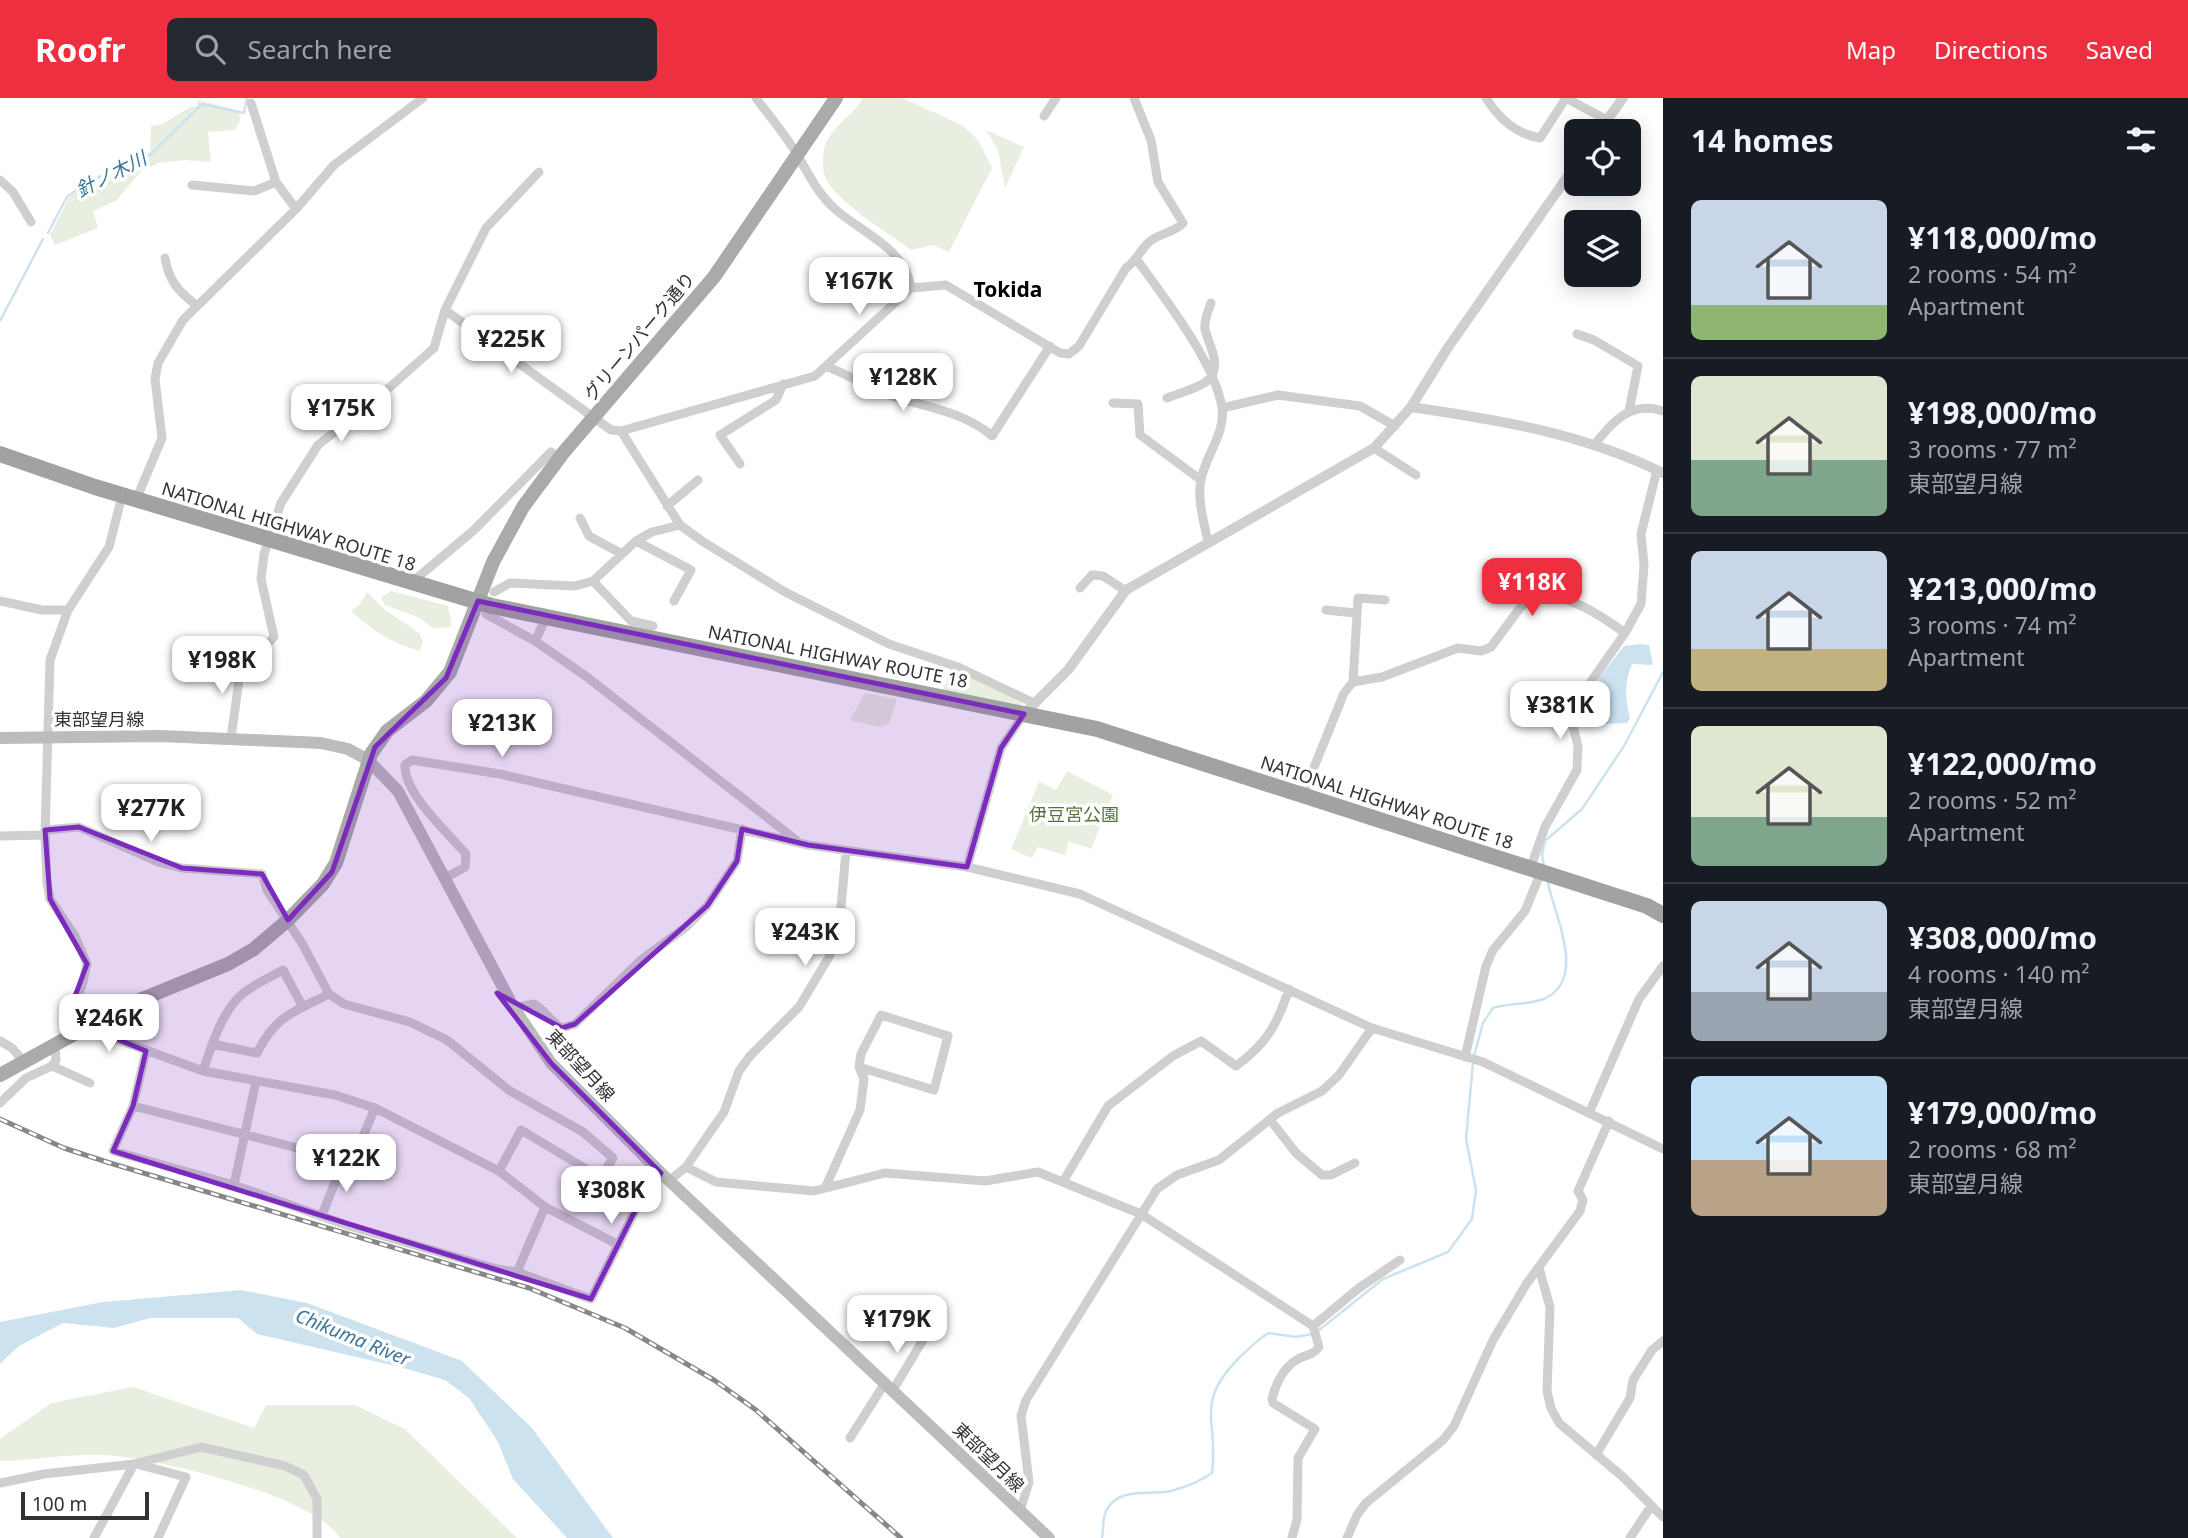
<!DOCTYPE html>
<meta charset="utf-8">
<style>
:root{--surface:#171b24;--page:#242831;--text:#f1f3f6;--muted:#9ea1a6;--line:#363941;--accent:#ee2f3f}
body{margin:0;font-family:"Noto Sans","Noto Sans JP",sans-serif;background:var(--page);color:var(--text);height:100vh;display:flex;flex-direction:column;font-size:26px;white-space:nowrap}
*{box-sizing:border-box;margin:0}
p{font-size:23px;color:var(--muted)}
.icon{flex:none;width:38px;height:38px;fill:none;stroke:currentColor;stroke-width:2;stroke-linecap:round;stroke-linejoin:round}
.map{position:relative;flex:1;overflow:hidden}
.sheet{display:flex;flex-direction:column;background:var(--surface);width:525px}
.sheet>*{flex:none}
.buttons{position:absolute;left:1564px;top:21px;display:grid;gap:14px}
.buttons a{display:grid;place-items:center;width:77px;height:77px;border-radius:10px;background:var(--surface);box-shadow:0 4px 18px #0003;font-size:35px}
.scale{position:absolute;left:21px;bottom:18px;width:128px;box-sizing:border-box;padding-left:7px;border:4px solid #323232;border-top:0;font-size:19px;line-height:24px;white-space:nowrap;color:#323232;-webkit-text-stroke:5px #fff;paint-order:stroke}
.price{position:absolute;translate:-50% -60px;padding:0 16px;border-radius:14px;background:#fff;color:#222;font-size:23px;line-height:46px;filter:drop-shadow(0 2px 4px #0008)}
.price::after{content:'';position:absolute;left:50%;top:42px;width:21px;height:16px;margin-left:-10px;background:inherit;clip-path:polygon(0 0,100% 0,50% 100%)}
.price.selected{background:var(--accent);color:#fff}
ul{padding:0;list-style:none}
li{display:flex;align-items:center;gap:21px;height:175px;padding:0 28px}
li+li{border-top:2px solid var(--line)}
li span{display:grid;place-items:center;flex:none;width:196px;height:140px;border-radius:10px;color:#555}
li>.icon{margin-inline-start:auto}
span .icon{width:84px;height:84px;fill:#fffc;stroke-width:1}
li b{font-size:30px}
h2{display:flex;justify-content:space-between;align-items:center;height:84px;padding:0 28px;font-size:30px}
header{display:flex;align-items:center;gap:42px;box-sizing:border-box;height:98px;padding:0 35px;background:var(--accent);color:#fff}
header strong{font-size:33px}
nav{display:flex;gap:38px;margin-inline-start:auto;font-size:24px}
.search{width:490px;height:63px;background:var(--page);display:flex;align-items:center;gap:18px;box-sizing:border-box;padding:0 24px;border-radius:10px;color:var(--muted);font-size:26px}
main{display:flex;flex:1;min-height:0}
.map>svg:first-child{display:block}
</style>
<header>
<strong>Roofr</strong>
<div class="search"><svg class="icon" aria-label="search" viewBox="0 0 24 24"><circle cx="10" cy="10" r="6"/><path d="M15 15l6 6"/></svg>Search here</div>
<nav><a>Map</a><a>Directions</a><a>Saved</a></nav>
</header>
<main>
<div class="map">
<svg width="1663" height="1440" viewBox="0 0 1663 1440">
<rect width="100%" height="100%" fill="#fff"/>
<!-- green -->
<path fill="#e8efe0" d="M863,0H902L962,27L978,42L992,70L949,154L933,147L911,152C887,134 843,108 827,83C821,74 822,50 828,41C837,25 854,16 863,0Z
M198,2L239,13L240,22L235,32L208,34L211,64L185,62L159,65L141,73L116,103L93,113L98,130L55,147L50,137L69,100L91,81L97,84L150,58L151,28L162,26L192,8L196,9Z
M986,32L1024,49L1005,90L998,52Z
M391,493L448,508L452,529L433,530L420,520L385,507L381,499Z
M367,494L384,511L419,535L423,543L420,553C392,545 372,533 351,513L360,506Z
M953,571L1025,604L1020,607L942,592Z
M865,595L897,601L889,626L880,629L850,622Z
M1067,673L1113,697L1091,751L1069,743L1065,757L1038,749L1032,760L1011,751L1039,684L1056,692Z
M133,1289L254,1330L266,1307H355L405,1331L517,1440H340C314,1397 157,1361 107,1357C72,1355 35,1362 0,1363V1341L51,1305Z"/>
<!-- water -->
<path fill="#cce2ef" d="M1640,546L1649,547L1653,567L1632,566C1624,584 1625,601 1630,620L1627,625L1581,627V604L1594,597L1599,580L1624,548Z
M241,1192L307,1205L462,1263L532,1330L613,1440H567L513,1381L498,1344L469,1300L445,1282L400,1269L257,1236L238,1220H150L114,1230L63,1225L19,1248L0,1266V1224L103,1204Z"/>
<g fill="none" stroke-linecap="round" stroke-linejoin="round">
<!-- stream -->
<path stroke="#cce2ef" stroke-width="2.5" d="M48,135L67,99L88,84L151,56L202,6L244,15L247,0
M0,223L43,141
M1544,768L1542,757L1545,743L1582,711L1624,648L1663,574
M1474,958L1483,925L1493,910C1509,905 1531,907 1546,900C1587,879 1554,816 1548,785
M1318,1233L1383,1181L1448,1154L1472,1121L1476,1092L1466,1041L1473,965
M1102,1440C1104,1431 1102,1421 1106,1413C1118,1388 1149,1398 1171,1393C1186,1389 1199,1384 1212,1375C1219,1321 1193,1306 1240,1259C1249,1251 1259,1240 1269,1235L1296,1239L1312,1236"/>
<!-- minor -->
<path stroke="#cfcfcf" stroke-width="9" d="M756,0C770,19 786,37 798,58C809,77 818,96 835,111C863,136 905,150 911,190
M1486,0C1499,21 1516,36 1540,40L1566,0
M1566,0L1607,22
M251,5L276,84L296,111
M1044,18L1056,0
M0,82L13,94L31,124
M192,87L254,93L276,84
M165,160C169,183 178,193 196,207
M1137,162C1163,198 1216,266 1222,310C1226,333 1206,358 1201,381C1197,402 1204,424 1208,444
M445,212L611,332L621,333L815,278L911,190L946,187L1060,255L1069,256L1079,248L1126,170C1136,163 1140,153 1148,145C1158,135 1173,136 1183,125L1158,84L1151,42L1134,0
M1577,236L1594,242L1638,268L1629,313
M828,269C847,276 863,287 882,294C918,309 961,311 992,338L1050,248
M1167,300C1179,295 1197,291 1207,283C1224,269 1208,246 1205,231C1204,221 1208,214 1211,205
M1113,305L1138,306L1140,337L1201,382
M1222,310L1278,297L1360,308L1395,328
M621,333L680,427L702,443L785,494L889,546L958,569L1034,605
M1595,346C1614,322 1631,303 1663,313
M1374,350L1416,377
M740,366L720,337L776,302L783,286
M122,398L109,449L68,512L50,562L45,737L47,785L50,801L75,838L87,866L82,888L71,909L75,926L203,973L335,997L375,1010L499,1073L545,1109L619,1147
M136,402L162,340L155,281L158,265L183,222L296,111L334,67L423,0
M667,408L698,382
M580,420L589,438L622,456
M636,443L691,472L674,503
M593,483L631,523L653,528
M411,485L474,432L551,354L559,361
M1080,490L1092,477L1103,478L1126,493
M494,494L510,485L575,488L593,483L636,443L652,434L680,427
M0,503L42,512H68
M1326,512L1356,515
M486,516L535,543L587,579L796,742
M535,543L546,520
M1353,584L1358,500L1385,502
M231,640L242,560L258,556L274,539L261,481L264,456L281,405L318,347L381,297L434,250L445,212L486,130L539,74
M1302,699L1344,595L1353,584L1382,579L1458,550L1481,553L1491,549L1520,510L1535,496C1568,496 1599,516 1625,535
M45,732L79,729L158,764L182,770L262,776L267,792L303,847L329,896L344,906L410,924L447,942L510,993L583,1034L613,1060L600,1080
M0,738L45,737
M967,769L1001,650L1024,616
M1530,771L1545,729L1577,672L1578,648L1571,620L1576,605L1625,535L1641,506L1644,467L1641,436L1657,372
M447,779L465,769L466,756C448,735 404,696 405,667L412,662L500,676L808,747L967,769L1080,796L1372,930L1483,964L1663,1051
M514,910L534,906C546,913 550,923 562,930L575,926L641,862L686,829L707,808L737,763L742,731
M0,943L12,950L24,964
M212,946L257,955C276,917 294,914 329,896
M146,953L133,1008L113,1053L234,1087L349,1128L497,1171L517,1174
M1465,959L1486,868L1493,852L1525,813L1541,774
M52,968L90,985
M203,973C211,949 221,916 240,898C252,887 269,880 283,872L303,909
M0,1005L26,980L52,968L56,962L55,947
M133,1008L352,1064L375,1010
M1590,1013L1639,901L1663,868
M1271,1023L1296,1055L1322,1077H1331L1355,1065
M686,1069L716,1084L814,1093L885,1075L985,1083L1038,1074L1141,1116L1313,1228L1319,1249C1314,1256 1308,1257 1300,1260C1284,1268 1276,1285 1272,1301L1273,1305L1315,1331L1298,1360L1297,1421L1292,1440
M499,1073L521,1032L640,1103
M670,1082L686,1069L724,1014L739,973L750,958L799,909L829,859L839,832L846,753
M1064,1082L1108,1008L1173,958L1201,943L1236,968C1267,945 1277,927 1289,891
M234,1087L256,983
M826,1088L860,1012L864,981L859,969L861,956L881,917L948,938L934,992L859,969
M545,1109L517,1174L591,1201L640,1103L661,1075
M322,1117L343,1064
M1539,1170L1550,1209L1547,1293L1551,1310L1559,1325L1623,1379L1663,1419
M1313,1228L1359,1190L1400,1162
M893,1292L926,1237
M850,1340L885,1285
M1596,1357L1630,1300L1633,1282L1652,1252L1663,1243
M140,1367L186,1379L158,1440
M0,1385L44,1376L134,1366L201,1349L285,1368L304,1377L317,1401V1440
M1020,1413L1029,1384L1021,1318L1026,1302L1157,1091L1177,1077L1219,1062L1278,1015L1322,993L1339,977L1372,930
M94,1440L134,1366
M1347,1440L1357,1417L1366,1405L1443,1342L1454,1328L1493,1242L1527,1185L1580,1113L1583,1102L1578,1093L1609,1023
M1630,1440L1651,1408"/>
<!-- tertiary -->
<path stroke="#cfcfcf" stroke-width="10" d="M1599,33L1623,0
M1411,309C1499,322 1582,335 1663,375
M1024,616L1068,572L1126,492L1374,350L1411,309L1447,251L1577,65"/>
<!-- secondary -->
<path stroke="#bcbcbc" stroke-width="12" d="M0,640L161,638L321,645L348,651L368,662L398,693L514,910L551,965L661,1075L1049,1440"/>
<!-- primary -->
<path stroke="#aaa" stroke-width="14" d="M0,977L125,908L228,866L254,851L288,822L323,786L336,765L371,656L387,633L426,603L450,574L493,464L523,409L563,355L714,179L836,0"/>
<!-- trunk -->
<path stroke="#a2a2a2" stroke-width="16" d="M0,356L95,389L492,508L1097,631L1647,808L1663,817"/>
<defs>
<path id="rail" d="M0,1021L64,1050L110,1065L529,1190L625,1230L714,1282L756,1312L901,1440"/>
</defs>
<!-- rail casing -->
<use href="#rail" stroke="#878787" stroke-width="5"/>
<!-- rail -->
<use href="#rail" stroke="#fff" stroke-width="2.5" stroke-dasharray="8" stroke-linecap="butt"/>
</g>
<!-- marked area -->
<path fill="#7b2cbf" fill-opacity="0.2" stroke="#7b2cbf" stroke-width="5" stroke-linejoin="round" d="M478,503L1024,616L1001,650L967,769L808,747L742,731L737,763L707,808L575,926L562,930L497,895L551,965L661,1075L640,1103L591,1201L113,1053L133,1008L146,953L73,923L71,909L87,866L50,801L45,732L79,729L182,770L262,776L288,822L332,774L375,649L446,580Z"/>
<g text-anchor="middle" dominant-baseline="central" stroke-width="7" stroke-linejoin="round" paint-order="stroke">
<!-- street labels -->
<g font-size="18" fill="#323232" stroke="#fff">
<text transform="translate(639 238) rotate(-50)">グリーンパーク通り</text>
<text transform="translate(289 428) rotate(17)">NATIONAL HIGHWAY ROUTE 18</text>
<text transform="translate(838 558) rotate(11)">NATIONAL HIGHWAY ROUTE 18</text>
<text x="99" y="621">東部望月線</text>
<text transform="translate(1387 704) rotate(18)">NATIONAL HIGHWAY ROUTE 18</text>
<text transform="translate(581 967) rotate(47)">東部望月線</text>
<text transform="translate(989 1359) rotate(44)">東部望月線</text>
</g>
<!-- park labels -->
<g font-size="18" fill="#55713c" stroke="#fff">
<text x="1074" y="716">伊豆宮公園</text>
</g>
<!-- water labels -->
<g font-size="19" font-style="italic" fill="#3a7699" stroke="#fff">
<text transform="translate(111 76) rotate(-27)">針ノ木川</text>
<text transform="translate(353 1239) rotate(22)">Chikuma River</text>
</g>
<!-- quarter labels -->
<g font-size="21" font-weight="bold" fill="#000" stroke="#fff">
<text x="1008" y="191">Tokida</text>
</g>
</g>
</svg>
<div class="buttons">
<a><svg class="icon" aria-label="locate" viewBox="0 0 24 24"><circle cx="12" cy="12" r="6"/><path d="M12 2v4M12 18v4M2 12h4M18 12h4"/></svg></a>
<a><svg class="icon" aria-label="layers" viewBox="0 0 24 24"><path d="M12 4l9 5-9 5-9-5zM3 14l9 5 9-5"/></svg></a>
</div>
<div class="scale">100 m</div>
<b class="price" style="left:859px;top:219px">¥167K</b>
<b class="price" style="left:511px;top:277px">¥225K</b>
<b class="price" style="left:903px;top:315px">¥128K</b>
<b class="price" style="left:341px;top:346px">¥175K</b>
<b class="price selected" style="left:1532px;top:520px">¥118K</b>
<b class="price" style="left:222px;top:598px">¥198K</b>
<b class="price" style="left:1560px;top:643px">¥381K</b>
<b class="price" style="left:502px;top:661px">¥213K</b>
<b class="price" style="left:151px;top:746px">¥277K</b>
<b class="price" style="left:805px;top:870px">¥243K</b>
<b class="price" style="left:109px;top:956px">¥246K</b>
<b class="price" style="left:346px;top:1096px">¥122K</b>
<b class="price" style="left:611px;top:1128px">¥308K</b>
<b class="price" style="left:897px;top:1257px">¥179K</b>
</div>
<section class="sheet">
<h2>14 homes<svg class="icon" aria-label="filters" viewBox="0 0 24 24"><path d="M4 7h16M4 17h16"/><circle cx="9" cy="7" r="2"/><circle cx="15" cy="17" r="2"/></svg></h2>
<ul>
<li><span style="background:linear-gradient(#c9d6e8 75%,#8fb573 0)"><svg class="icon" aria-label="home" viewBox="0 0 24 24"><path d="M3 11l9-7 9 7M6 9v11h12V9"/></svg></span><div><b>¥118,000/mo</b><p>2 rooms · 54 m²</p><p>Apartment</p></div></li>
<li><span style="background:linear-gradient(#dfe7d0 60%,#7fa58c 0)"><svg class="icon" aria-label="home" viewBox="0 0 24 24"><path d="M3 11l9-7 9 7M6 9v11h12V9"/></svg></span><div><b>¥198,000/mo</b><p>3 rooms · 77 m²</p><p>東部望月線</p></div></li>
<li><span style="background:linear-gradient(#c9d6e8 70%,#c2b280 0)"><svg class="icon" aria-label="home" viewBox="0 0 24 24"><path d="M3 11l9-7 9 7M6 9v11h12V9"/></svg></span><div><b>¥213,000/mo</b><p>3 rooms · 74 m²</p><p>Apartment</p></div></li>
<li><span style="background:linear-gradient(#dfe7d0 65%,#7fa58c 0)"><svg class="icon" aria-label="home" viewBox="0 0 24 24"><path d="M3 11l9-7 9 7M6 9v11h12V9"/></svg></span><div><b>¥122,000/mo</b><p>2 rooms · 52 m²</p><p>Apartment</p></div></li>
<li><span style="background:linear-gradient(#c9d6e8 65%,#9aa5b1 0)"><svg class="icon" aria-label="home" viewBox="0 0 24 24"><path d="M3 11l9-7 9 7M6 9v11h12V9"/></svg></span><div><b>¥308,000/mo</b><p>4 rooms · 140 m²</p><p>東部望月線</p></div></li>
<li><span style="background:linear-gradient(#bfe0f5 60%,#b9a48a 0)"><svg class="icon" aria-label="home" viewBox="0 0 24 24"><path d="M3 11l9-7 9 7M6 9v11h12V9"/></svg></span><div><b>¥179,000/mo</b><p>2 rooms · 68 m²</p><p>東部望月線</p></div></li>
</ul>
</section>
</main>
